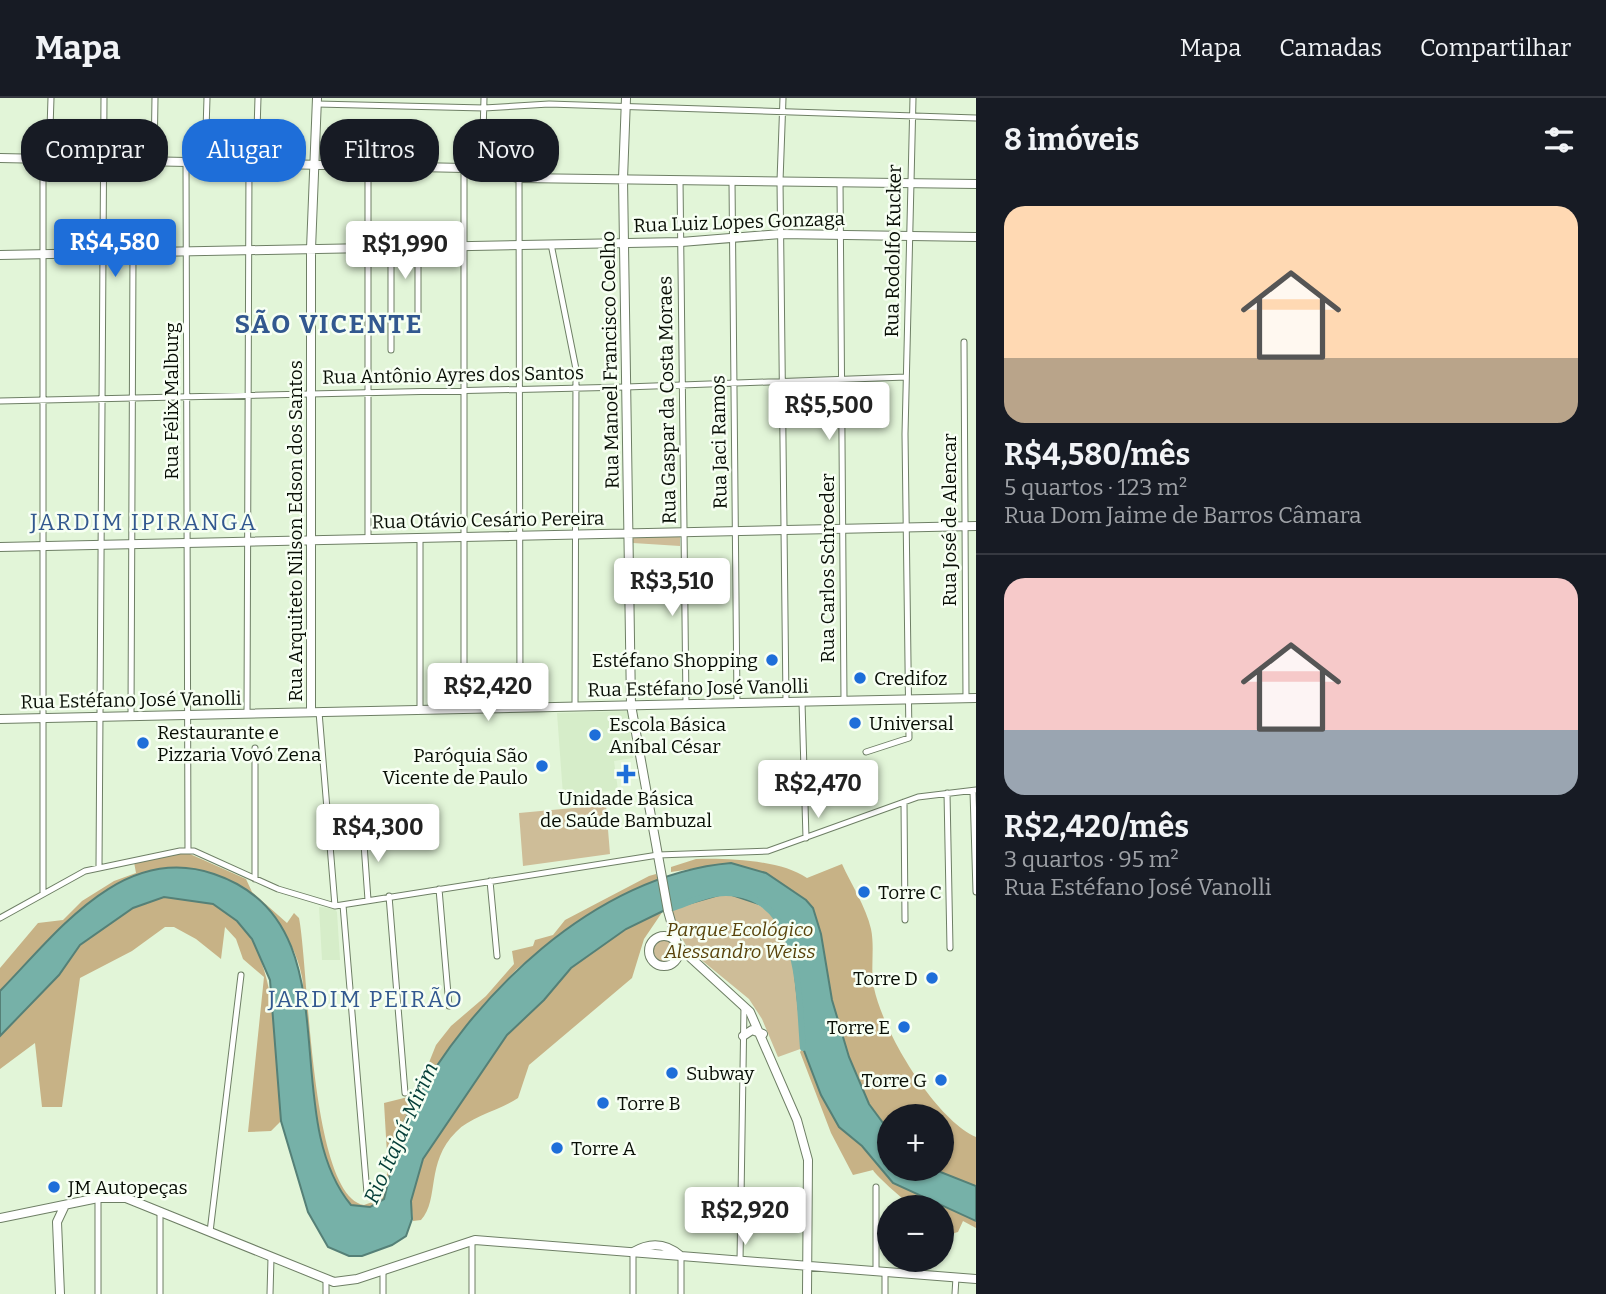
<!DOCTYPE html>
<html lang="pt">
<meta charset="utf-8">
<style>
:root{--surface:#171b24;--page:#20242c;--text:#f1f3f6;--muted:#9ea1a6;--line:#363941;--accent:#1e6ed9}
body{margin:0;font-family:Bitter,serif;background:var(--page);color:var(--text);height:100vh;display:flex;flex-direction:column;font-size:26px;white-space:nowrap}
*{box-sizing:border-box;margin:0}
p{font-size:23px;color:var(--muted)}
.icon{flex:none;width:38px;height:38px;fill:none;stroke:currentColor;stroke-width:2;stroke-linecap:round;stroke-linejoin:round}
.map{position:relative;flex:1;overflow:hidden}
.drawer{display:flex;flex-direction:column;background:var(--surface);width:630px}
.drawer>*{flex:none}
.hud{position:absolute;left:21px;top:21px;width:665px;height:63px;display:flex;gap:14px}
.buttons{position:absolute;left:877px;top:1006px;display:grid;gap:14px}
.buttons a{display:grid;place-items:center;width:77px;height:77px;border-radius:50%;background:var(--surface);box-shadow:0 2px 5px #0004;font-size:35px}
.price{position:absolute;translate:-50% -60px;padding:0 16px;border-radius:7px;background:#fff;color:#222;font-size:23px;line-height:46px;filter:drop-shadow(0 2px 4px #0008)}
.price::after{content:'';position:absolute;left:50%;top:42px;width:21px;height:16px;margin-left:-10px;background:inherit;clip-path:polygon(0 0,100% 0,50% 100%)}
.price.on{background:var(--accent);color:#fff}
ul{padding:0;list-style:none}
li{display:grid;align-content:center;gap:14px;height:371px;padding:0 28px}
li+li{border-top:2px solid var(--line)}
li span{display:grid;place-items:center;height:217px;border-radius:21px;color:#555}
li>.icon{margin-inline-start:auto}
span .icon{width:126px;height:126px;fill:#fffc;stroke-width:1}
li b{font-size:30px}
h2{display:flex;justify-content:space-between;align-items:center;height:84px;padding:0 28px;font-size:30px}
.chip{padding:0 24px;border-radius:28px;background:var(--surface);box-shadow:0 2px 5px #0004;font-size:24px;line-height:63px}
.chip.on{background:var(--accent);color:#fff}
header{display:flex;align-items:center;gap:42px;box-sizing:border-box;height:98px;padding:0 35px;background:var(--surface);border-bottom:2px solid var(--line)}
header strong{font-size:33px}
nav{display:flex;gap:38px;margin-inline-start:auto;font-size:24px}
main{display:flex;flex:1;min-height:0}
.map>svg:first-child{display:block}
</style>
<header>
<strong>Mapa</strong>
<nav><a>Mapa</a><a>Camadas</a><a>Compartilhar</a></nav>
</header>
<main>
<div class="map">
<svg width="976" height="1196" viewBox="0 0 976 1196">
<rect width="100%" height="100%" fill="#e2f5d8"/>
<!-- built -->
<path fill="#d6edc9" d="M627,613L633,660L614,663L618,692L563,697L557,615Z
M319,809L334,810L337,814L340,862H322Z"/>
<!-- green -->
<path fill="#cebd98" d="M680,438V448L633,445V439Z
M606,707L610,756L523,768L519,715Z
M726,795C807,811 797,884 803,950L778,959L762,921L749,901L688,851L674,826L671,811Z
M652 853a12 12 0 1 1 24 0a12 12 0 1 1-24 0Z"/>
<!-- forest -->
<path fill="#c7b286" d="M177,756H190L246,781L252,794L287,825L294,815L299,820C309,871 310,1098 364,1107L378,1102L388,1073L384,1005L416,997L436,947L451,928L486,898L514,866L512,853L533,848L535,842L553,837L565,822L649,778L656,776L658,782L608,806L553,842L517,871L485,905L408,1014L384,1101C312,1166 307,905 302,879C298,857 286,834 271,817C261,806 188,777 170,769C94,782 50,841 0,893V870L38,825L63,822L82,803L114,783L136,775L134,764Z
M696,761C728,760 781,762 807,780L842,766C851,786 866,809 871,831C875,850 870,871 874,890C883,934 935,1021 976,1039V1088L933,1071H942V1018H889V1033L869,1006L849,959L832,902L824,854L806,802L766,775L731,765L671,774V769Z
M164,799C179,800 197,800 211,805C283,832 275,960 281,1023L271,1033L248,1034L264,879L243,861L236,841L225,829L221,861L196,841L174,829H165L132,853L80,880L62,1009H42L35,945L0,971V937L59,877L80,847L133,810Z
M663,813L644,841L632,880L529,967L518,1000C499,1013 471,1018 456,1034C425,1065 440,1101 421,1122L413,1123L411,1103L423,1061L507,937L544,902L571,870L626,831Z
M803,950L821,997L839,1029L862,1048L893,1085L976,1123V1130L963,1123L958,1134L944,1138L942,1110C933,1109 922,1111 914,1109C909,1107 876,1078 873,1072L853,1077L831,1035L800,954Z"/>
<!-- water -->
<path fill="#76b1a8" stroke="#558077" stroke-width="2" d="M731,765L766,775L806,802L813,810L821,836L832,902L849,959L869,1006L889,1033V1071H933L976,1088V1123L893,1085L862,1048L839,1029L821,997L803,950L792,849L780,824L762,807L726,795L663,813L626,831L571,870L544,902L507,937L423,1061L411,1103L412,1121L406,1138L392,1147L362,1158H349L328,1149L308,1114L281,1023L270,882L252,841L237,823L213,806L164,799L133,810L80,847L59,877L0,938V893C56,836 122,744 214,776C357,824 274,1014 351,1107L370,1109L384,1101C392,1072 395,1040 409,1014C471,898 594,777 731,765Z"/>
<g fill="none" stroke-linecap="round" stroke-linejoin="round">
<!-- canal -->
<path stroke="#76b1a8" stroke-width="6" d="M673,810C690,804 708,795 726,795C803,796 798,897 803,950"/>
<defs>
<path id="street" d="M783,0L780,83L786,604
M317,6L484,10L549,6L976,20
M49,61L51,0
M154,63L155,0
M186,64L188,753
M205,64L207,0
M256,65L258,0
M368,68V440
M464,70V611
M482,73L484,0
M519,80L520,610
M680,82L686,606
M732,83L737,605
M840,84L844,603
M551,146L576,271L575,609
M391,149V252
M418,218V149
M964,244L966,600
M0,303L626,289L906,279
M420,440V612
M802,604L806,740
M319,614L335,808
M247,616L249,65
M131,618L133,154
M255,650V781
M866,654L909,640L905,336L913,0
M973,693L976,794
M947,695L950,850
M904,704L905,822
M363,732L368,802
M99,769L104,0
M490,783L497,858
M439,791L449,908
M43,794V61
M389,798L405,995
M343,807L367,1095
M0,820L85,773L180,753H194L278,791L335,808L658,757L768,753L918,699L976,692
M210,1134L241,877
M472,1142V1196
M740,1163L744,909
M876,1173V1089
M326,1183V1196
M98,1196V1100
M160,1196V1113
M270,1196L271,1160
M383,1196V1172
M633,1196V1154
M681,1196V1158
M885,1196V1174
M955,1196L956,1179"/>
<path id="secondary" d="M626,0L623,81L631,607L668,813L677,845
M0,60L464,70L519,80L976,86
M0,157L681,144L781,136L976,139
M0,449L976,428
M311,614V151L317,0
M0,621L976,600
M649 853a15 15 0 1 1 30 0a15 15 0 1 1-30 0Z
M679,849L750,914L797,1022L808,1062L807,1196
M743,938L752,932L763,936
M0,1120L98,1100H126L334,1184L357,1181L475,1142L976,1181
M633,1154C650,1144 666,1145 681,1158
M60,1196L57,1124L65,1107"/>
</defs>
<!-- street casing -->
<use href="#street" stroke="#6e7f65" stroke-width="7"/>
<!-- secondary casing -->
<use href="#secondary" stroke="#6e7f65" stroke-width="10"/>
<!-- street -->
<use href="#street" stroke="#fff" stroke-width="5"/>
<!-- secondary -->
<use href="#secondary" stroke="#fff" stroke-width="8"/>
</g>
<!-- markers -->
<g fill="#1e6ed9" stroke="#f7fff3" stroke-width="2.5">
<circle cx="772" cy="562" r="7"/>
<circle cx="860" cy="580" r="7"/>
<circle cx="855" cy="625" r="7"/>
<circle cx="595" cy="637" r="7"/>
<circle cx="143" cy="645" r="7"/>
<circle cx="542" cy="668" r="7"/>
<path d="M622.5 665.5h7v7h7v7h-7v7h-7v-7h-7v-7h7z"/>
<circle cx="864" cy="794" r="7"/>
<circle cx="932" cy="880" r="7"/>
<circle cx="904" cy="929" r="7"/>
<circle cx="672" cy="975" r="7"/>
<circle cx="941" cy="982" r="7"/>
<circle cx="603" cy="1005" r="7"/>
<circle cx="557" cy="1050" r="7"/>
<circle cx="54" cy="1089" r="7"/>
</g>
<g text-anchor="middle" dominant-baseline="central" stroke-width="5" stroke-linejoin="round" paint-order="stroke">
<!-- street labels -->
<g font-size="19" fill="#080e05" stroke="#f7fff3">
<text transform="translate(739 124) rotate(-2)">Rua Luiz Lopes Gonzaga</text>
<text transform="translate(893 153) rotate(-89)">Rua Rodolfo Kucker</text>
<text transform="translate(610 262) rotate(-91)">Rua Manoel Francisco Coelho</text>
<text transform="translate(453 277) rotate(-1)">Rua Antônio Ayres dos Santos</text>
<text transform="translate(667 302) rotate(-91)">Rua Gaspar da Costa Moraes</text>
<text transform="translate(171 303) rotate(-90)">Rua Félix Malburg</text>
<text transform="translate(719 344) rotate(-91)">Rua Jaci Ramos</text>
<text transform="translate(488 422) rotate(-1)">Rua Otávio Cesário Pereira</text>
<text transform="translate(949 422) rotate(-90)">Rua José de Alencar</text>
<text transform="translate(295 433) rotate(-90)">Rua Arquiteto Nilson Edson dos Santos</text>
<text transform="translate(827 470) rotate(-90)">Rua Carlos Schroeder</text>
<text transform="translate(698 590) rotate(-1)">Rua Estéfano José Vanolli</text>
<text transform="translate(131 602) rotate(-1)">Rua Estéfano José Vanolli</text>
</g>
<!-- poi labels -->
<g font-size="19" fill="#080e05" stroke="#f7fff3" text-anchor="start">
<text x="758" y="562" text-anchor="end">Estéfano Shopping</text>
<text x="874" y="580">Credifoz</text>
<text x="869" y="625">Universal</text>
<text x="609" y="626">Escola Básica<tspan x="609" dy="22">Aníbal César</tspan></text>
<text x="157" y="634">Restaurante e<tspan x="157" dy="22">Pizzaria Vovó Zena</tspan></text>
<text x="528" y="657" text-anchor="end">Paróquia São<tspan x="528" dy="22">Vicente de Paulo</tspan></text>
<text x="626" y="700" text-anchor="middle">Unidade Básica<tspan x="626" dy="22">de Saúde Bambuzal</tspan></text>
<text x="878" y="794">Torre C</text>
<text x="918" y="880" text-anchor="end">Torre D</text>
<text x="890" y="929" text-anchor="end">Torre E</text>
<text x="686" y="975">Subway</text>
<text x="927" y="982" text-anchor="end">Torre G</text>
<text x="617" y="1005">Torre B</text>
<text x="571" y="1050">Torre A</text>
<text x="68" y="1089">JM Autopeças</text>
</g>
<!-- park labels -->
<g font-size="19" font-style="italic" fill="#58430b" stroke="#f7fff3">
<text x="740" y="831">Parque Ecológico<tspan x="740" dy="22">Alessandro Weiss</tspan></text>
</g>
<!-- water labels -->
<g font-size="21" font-style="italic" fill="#033d37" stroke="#f7fff3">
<text transform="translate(401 1035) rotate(-66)">Rio Itajaí-Mirim</text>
</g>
<!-- quarter labels -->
<g font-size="23" letter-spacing="2" fill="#32588f" stroke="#f7fff3">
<text x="144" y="424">JARDIM IPIRANGA</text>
<text x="366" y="901">JARDIM PEIRÃO</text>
</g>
<!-- district labels -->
<g font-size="26" font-weight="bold" letter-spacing="2" fill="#32588f" stroke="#f7fff3">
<text x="329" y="226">SÃO VICENTE</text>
</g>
</g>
</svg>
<div class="buttons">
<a>+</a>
<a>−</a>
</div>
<b class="price on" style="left:115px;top:181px">R$4,580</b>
<b class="price" style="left:405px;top:183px">R$1,990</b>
<b class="price" style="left:829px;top:344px">R$5,500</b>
<b class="price" style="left:672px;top:520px">R$3,510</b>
<b class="price" style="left:488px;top:625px">R$2,420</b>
<b class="price" style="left:818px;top:722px">R$2,470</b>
<b class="price" style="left:378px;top:766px">R$4,300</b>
<b class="price" style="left:745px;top:1149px">R$2,920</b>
<div class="hud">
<a class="chip">Comprar</a>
<a class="chip on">Alugar</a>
<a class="chip">Filtros</a>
<a class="chip">Novo</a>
</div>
</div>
<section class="drawer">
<h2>8 imóveis<svg class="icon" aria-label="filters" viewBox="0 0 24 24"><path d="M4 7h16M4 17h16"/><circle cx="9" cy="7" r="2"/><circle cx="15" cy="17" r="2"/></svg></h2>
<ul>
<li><span style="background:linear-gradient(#ffd9b3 70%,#b9a48a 0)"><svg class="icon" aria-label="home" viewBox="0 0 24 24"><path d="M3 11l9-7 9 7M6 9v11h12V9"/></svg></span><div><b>R$4,580/mês</b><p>5 quartos · 123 m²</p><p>Rua Dom Jaime de Barros Câmara</p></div></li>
<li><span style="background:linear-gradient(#f6c9c9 70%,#9aa5b1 0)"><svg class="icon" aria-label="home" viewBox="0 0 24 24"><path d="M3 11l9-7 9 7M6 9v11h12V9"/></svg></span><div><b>R$2,420/mês</b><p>3 quartos · 95 m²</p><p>Rua Estéfano José Vanolli</p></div></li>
</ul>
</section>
</main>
